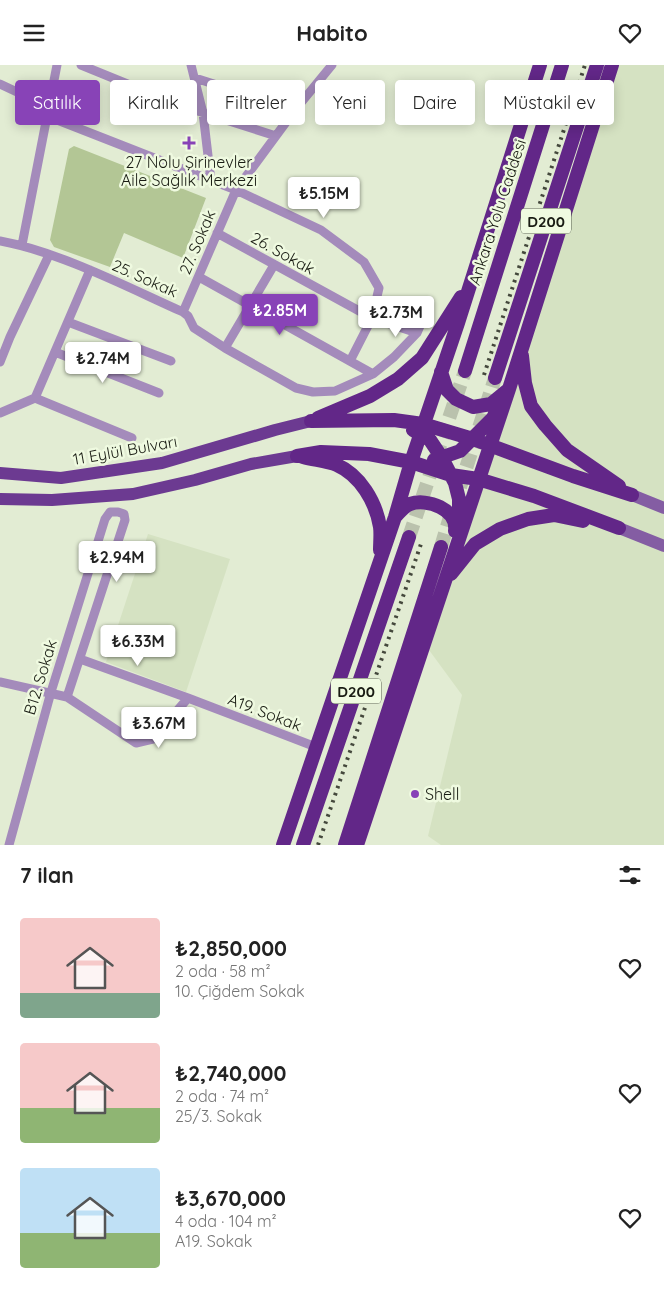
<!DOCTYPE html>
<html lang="tr">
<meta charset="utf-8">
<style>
:root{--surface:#fff;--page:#f6f6f6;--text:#222;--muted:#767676;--accent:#8843b7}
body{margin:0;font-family:Quicksand,sans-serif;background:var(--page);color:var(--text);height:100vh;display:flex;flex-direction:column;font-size:19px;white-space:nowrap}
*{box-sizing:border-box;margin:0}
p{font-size:16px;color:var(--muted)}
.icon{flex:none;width:28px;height:28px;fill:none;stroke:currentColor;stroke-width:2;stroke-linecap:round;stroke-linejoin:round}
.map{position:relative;height:780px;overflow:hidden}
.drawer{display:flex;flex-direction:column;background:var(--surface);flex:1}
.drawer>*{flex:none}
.top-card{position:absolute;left:15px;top:15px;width:635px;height:45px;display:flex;gap:10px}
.price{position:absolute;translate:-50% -42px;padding:0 11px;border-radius:5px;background:#fff;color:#222;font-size:16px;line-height:32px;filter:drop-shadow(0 1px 2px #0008)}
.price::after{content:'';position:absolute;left:50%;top:30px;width:15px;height:11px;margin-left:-8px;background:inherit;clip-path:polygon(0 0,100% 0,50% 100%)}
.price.selected{background:var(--accent);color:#fff}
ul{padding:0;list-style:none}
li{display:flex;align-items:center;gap:15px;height:125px;padding:0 20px}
li span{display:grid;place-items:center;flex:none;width:140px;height:100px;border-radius:5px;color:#555}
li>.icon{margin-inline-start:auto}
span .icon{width:60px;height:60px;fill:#fffc;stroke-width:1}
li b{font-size:21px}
h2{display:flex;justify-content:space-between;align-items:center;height:60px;padding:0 20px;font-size:21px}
.pill{padding:0 18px;border-radius:5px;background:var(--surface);box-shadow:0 2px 12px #0003;font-size:18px;line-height:45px}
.pill.selected{background:var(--accent);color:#fff}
header{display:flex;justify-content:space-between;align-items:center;height:65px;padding:0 20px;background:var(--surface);font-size:22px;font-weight:700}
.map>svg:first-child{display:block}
</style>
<header><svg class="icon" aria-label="menu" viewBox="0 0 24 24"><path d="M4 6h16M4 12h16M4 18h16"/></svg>Habito<svg class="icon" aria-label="heart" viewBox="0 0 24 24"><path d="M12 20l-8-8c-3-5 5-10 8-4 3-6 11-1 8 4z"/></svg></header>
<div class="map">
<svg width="664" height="780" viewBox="0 0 664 780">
<rect width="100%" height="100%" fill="#e2ecd3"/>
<!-- built -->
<path fill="#d5e2c2" d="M618,0H664V780H441L428,771L462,630L429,585L493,382Z
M148,469L230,494L186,627L106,597Z"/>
<!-- park -->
<path fill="#b3c695" d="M74,81L206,133L183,193L124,168L110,202L54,182L50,175L69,84Z"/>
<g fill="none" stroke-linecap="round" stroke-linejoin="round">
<!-- trunk-tunnel -->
<path stroke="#bac2ad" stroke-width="14" stroke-dasharray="14 7" stroke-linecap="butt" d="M460,422L495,313
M409,472L465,306
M441,482L453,442"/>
<!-- minor -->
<path stroke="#a48bbb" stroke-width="9" d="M81,0L179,40L276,71
M191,0L203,48L211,116
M195,13L295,45
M0,19L32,34L47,51L236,125L321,165L364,197L379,223L372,253L350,296
M217,168L372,253L417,268
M0,176C60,187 127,222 183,247L188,251L194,263L225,283L296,323L313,327L335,326L373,309L394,292L417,268L427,245
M22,180L57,0
M199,212L373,309
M183,247L236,125L295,45L332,0
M68,257L171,296
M225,283L274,200
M55,287L159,328
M0,297L10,272L49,190
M35,333L132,373
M0,348L35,333L90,205
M80,594L188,633
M0,617L67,632L136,678L153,674L188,633L316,682
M9,780L51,627L105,454L110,447H118L124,449L125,455L67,632"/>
<!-- secondary -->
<path stroke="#845da3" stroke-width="12" d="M632,430L664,443
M619,463L664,481"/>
<!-- primary -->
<path stroke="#6c3a91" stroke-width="12" d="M0,408L61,413L162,398L275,365L311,356
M0,434L52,435L133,429L195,415L251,399L297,391"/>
<!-- trunk -->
<path stroke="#622788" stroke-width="14" d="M522,291L525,318L531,341L545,360L567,385L619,421
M465,306L562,0
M441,307L447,325L456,334L473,342L491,339L508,325
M495,313L597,0
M318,353L370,331L398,314L422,293L461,232
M311,356L394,355L423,359L473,374L573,411L632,430
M413,365L430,375L442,393L455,418L459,434V459
M297,391L321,387L369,389L411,397L451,410L478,414L534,431L619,463
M303,392C314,395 327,396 337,400C360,410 376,437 380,462C381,469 380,478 380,485
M434,395L460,386L493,353L496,347
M395,452C400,447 404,441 410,439C427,433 458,444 455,466
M451,509L475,479L500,464L528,454L554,450L583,456
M283,780L395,452L411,397L458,258L540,0
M303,780L409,472
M345,780L441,482
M357,780L509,324L612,0"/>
<!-- rail -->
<path stroke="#44483c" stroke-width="4" stroke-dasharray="2.5 5" stroke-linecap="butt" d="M484,310L585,0
M318,780L422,476"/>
</g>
<!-- markers -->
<g fill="#8843b7" stroke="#effae0" stroke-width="2">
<path d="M186.5 70.5h5v5h5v5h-5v5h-5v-5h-5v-5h5z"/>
<circle cx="415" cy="729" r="5"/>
</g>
<g text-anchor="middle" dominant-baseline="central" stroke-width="5" stroke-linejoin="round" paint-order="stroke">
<!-- shield labels -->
<g fill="#effae0" stroke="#595f50" stroke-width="1">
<rect x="521" y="143.5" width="50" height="25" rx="4"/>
<rect x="331" y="613.5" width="50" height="25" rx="4"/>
</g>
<g font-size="15" font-weight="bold" fill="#191c13">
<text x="546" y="156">D200</text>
<text x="356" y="626">D200</text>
</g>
<!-- poi labels -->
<g font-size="16" fill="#191c13" stroke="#effae0">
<text x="189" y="97">27 Nolu Şirinevler<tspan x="189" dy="18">Aile Sağlık Merkezi</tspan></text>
<text x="425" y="729" text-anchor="start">Shell</text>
</g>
<!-- street labels -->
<g font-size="16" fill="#191c13" stroke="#effae0">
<text transform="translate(497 147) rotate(-72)">Ankara Yolu Caddesi</text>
<text transform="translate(197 177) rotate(-67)">27. Sokak</text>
<text transform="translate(283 188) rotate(29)">26. Sokak</text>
<text transform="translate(145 213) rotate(24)">25. Sokak</text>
<text transform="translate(125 385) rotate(-10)">11 Eylül Bulvarı</text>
<text transform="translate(40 612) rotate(-73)">B12. Sokak</text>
<text transform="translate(265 647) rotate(21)">A19. Sokak</text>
</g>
</g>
</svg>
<b class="price" style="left:324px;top:154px">₺5.15M</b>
<b class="price selected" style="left:280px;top:271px">₺2.85M</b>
<b class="price" style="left:396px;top:273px">₺2.73M</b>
<b class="price" style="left:103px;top:319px">₺2.74M</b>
<b class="price" style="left:117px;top:518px">₺2.94M</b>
<b class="price" style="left:138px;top:602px">₺6.33M</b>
<b class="price" style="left:159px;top:684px">₺3.67M</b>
<div class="top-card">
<a class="pill selected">Satılık</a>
<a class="pill">Kiralık</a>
<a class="pill">Filtreler</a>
<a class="pill">Yeni</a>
<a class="pill">Daire</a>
<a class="pill">Müstakil ev</a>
</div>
</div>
<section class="drawer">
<h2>7 ilan<svg class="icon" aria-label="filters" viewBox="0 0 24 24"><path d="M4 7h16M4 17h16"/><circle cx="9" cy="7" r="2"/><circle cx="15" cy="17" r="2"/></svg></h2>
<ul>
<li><span style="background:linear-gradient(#f6c9c9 75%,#7fa58c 0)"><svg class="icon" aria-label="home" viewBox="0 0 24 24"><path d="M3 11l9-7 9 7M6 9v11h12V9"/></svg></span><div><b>₺2,850,000</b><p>2 oda · 58 m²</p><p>10. Çiğdem Sokak</p></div><svg class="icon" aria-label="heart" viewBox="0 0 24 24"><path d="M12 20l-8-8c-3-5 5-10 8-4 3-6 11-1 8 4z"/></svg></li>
<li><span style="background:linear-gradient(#f6c9c9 65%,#8fb573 0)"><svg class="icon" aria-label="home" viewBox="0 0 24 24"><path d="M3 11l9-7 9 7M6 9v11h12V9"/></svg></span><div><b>₺2,740,000</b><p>2 oda · 74 m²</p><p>25/3. Sokak</p></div><svg class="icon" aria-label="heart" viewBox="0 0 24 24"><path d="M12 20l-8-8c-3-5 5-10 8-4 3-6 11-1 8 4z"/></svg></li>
<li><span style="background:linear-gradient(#bfe0f5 65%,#8fb573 0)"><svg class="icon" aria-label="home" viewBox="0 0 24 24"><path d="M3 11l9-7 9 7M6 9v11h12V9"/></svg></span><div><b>₺3,670,000</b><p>4 oda · 104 m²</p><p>A19. Sokak</p></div><svg class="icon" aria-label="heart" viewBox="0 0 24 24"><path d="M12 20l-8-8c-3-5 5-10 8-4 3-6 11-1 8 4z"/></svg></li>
</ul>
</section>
